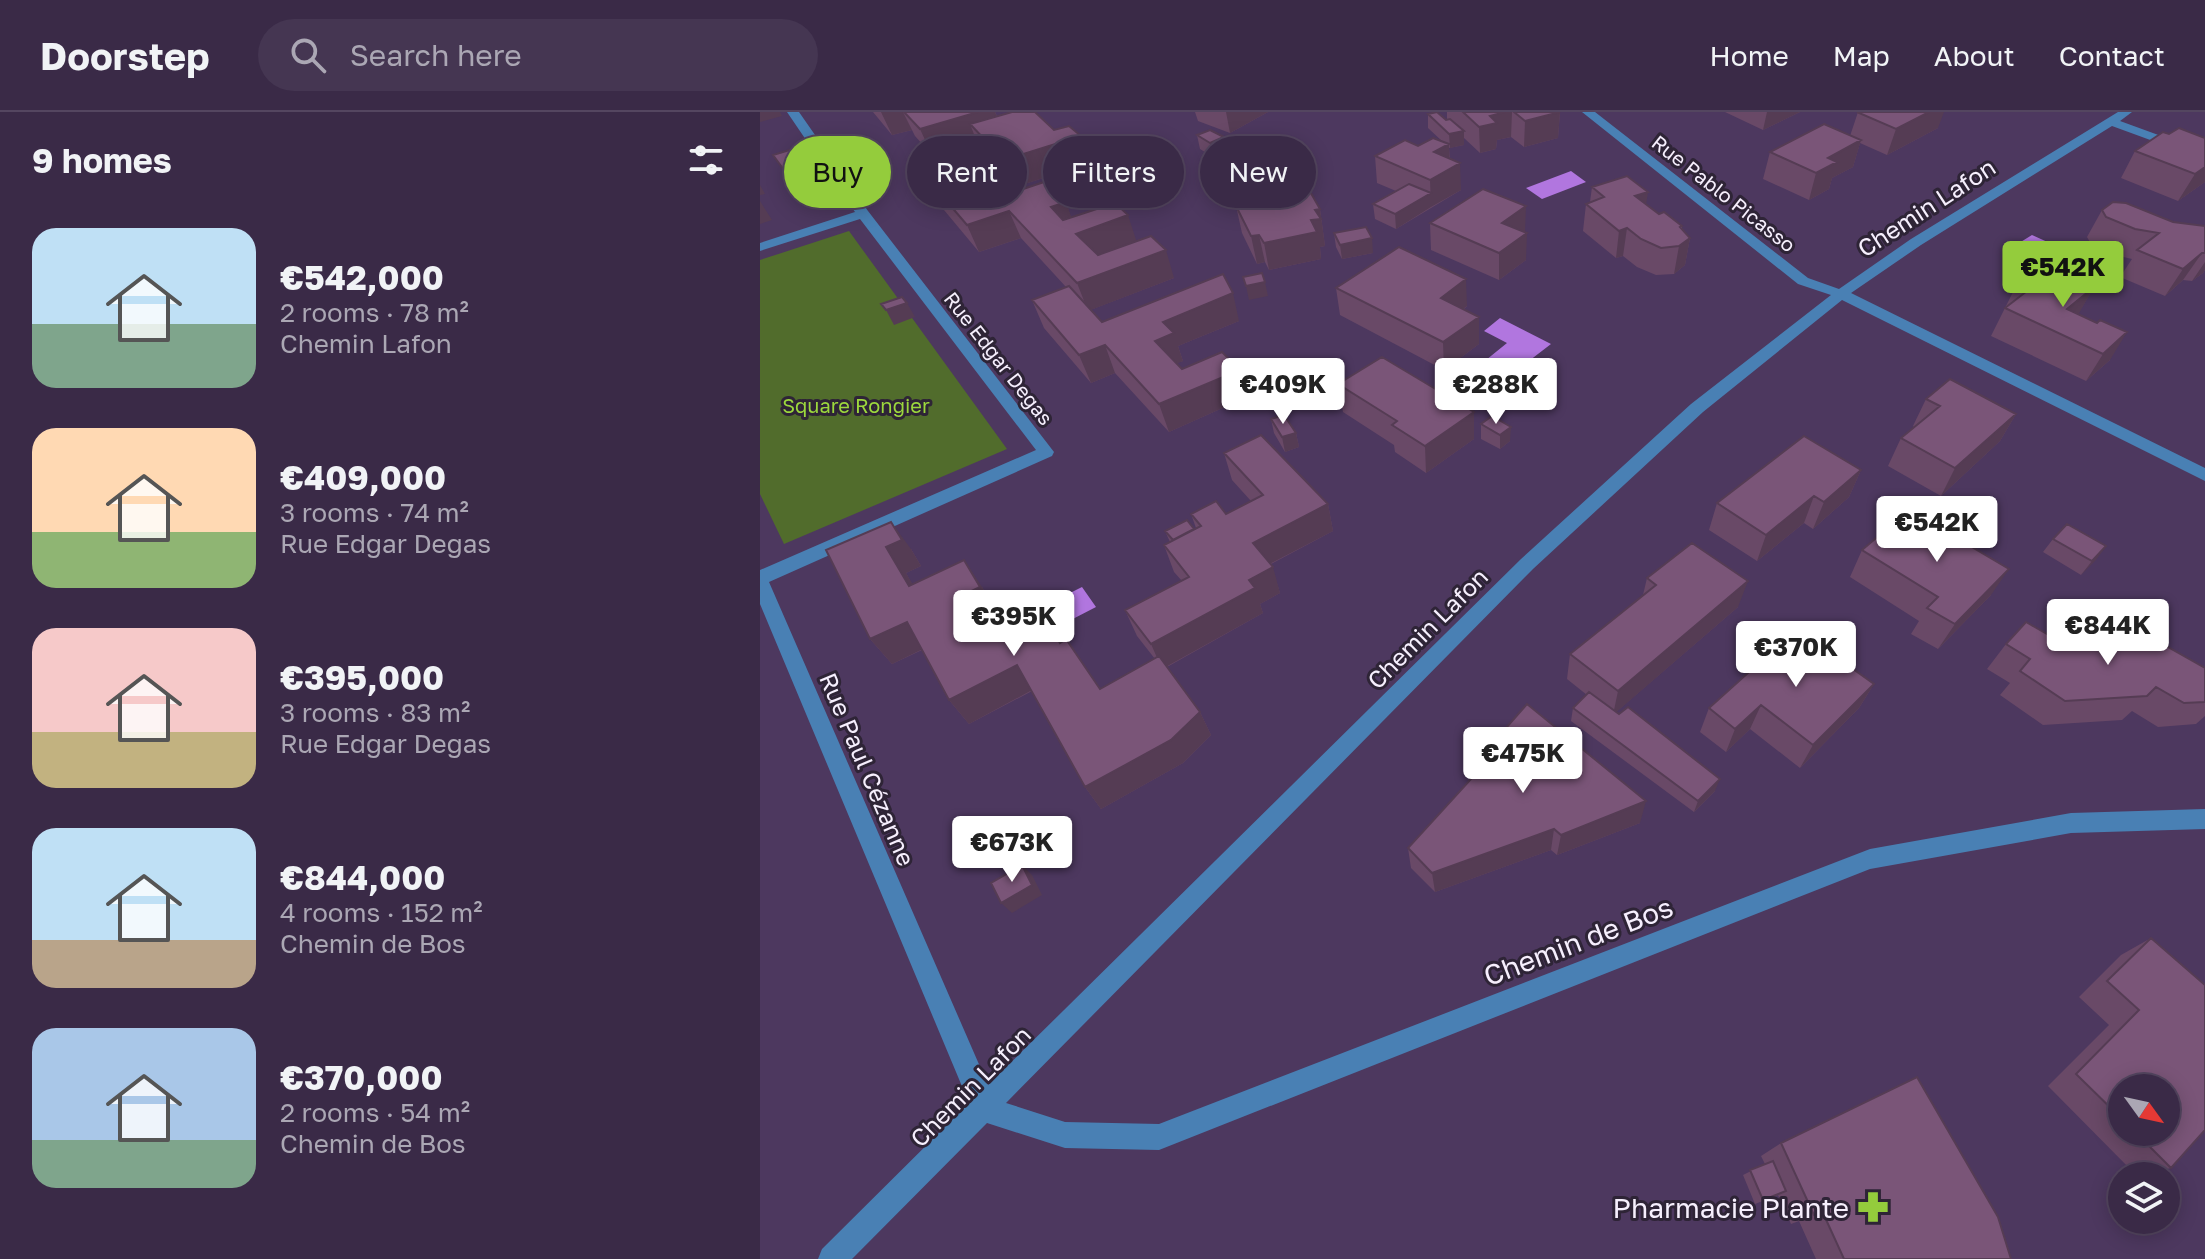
<!DOCTYPE html>
<meta charset="utf-8">
<style>
:root{--surface:#3a2a47;--page:#453652;--text:#f1f3f6;--muted:#aba7b4;--line:#544660;--accent:#94cc3c}
body{margin:0;font-family:"Golos Text",sans-serif;background:var(--page);color:var(--text);height:100vh;display:flex;flex-direction:column;font-size:30px;white-space:nowrap}
*{box-sizing:border-box;margin:0}
p{font-size:26px;color:var(--muted)}
.icon{flex:none;width:44px;height:44px;fill:none;stroke:currentColor;stroke-width:2;stroke-linecap:round;stroke-linejoin:round}
.map{position:relative;flex:1;overflow:hidden}
.drawer{display:flex;flex-direction:column;background:var(--surface);width:760px}
.drawer>*{flex:none}
.hud{position:absolute;left:24px;top:24px;width:760px;height:72px;display:flex;gap:16px}
.needle{width:52px;rotate:123deg}
.fabs{position:absolute;left:1348px;top:962px;display:grid;gap:16px}
.fabs a{display:grid;place-items:center;width:72px;height:72px;border-radius:50%;background:var(--surface);box-shadow:0 4px 20px #0003,0 0 0 2px var(--line);font-size:40px}
.price{position:absolute;translate:-50% -68px;padding:0 18px;border-radius:8px;background:#fff;color:#222;font-size:26px;line-height:52px;filter:drop-shadow(0 2px 4px #0008)}
.price::after{content:'';position:absolute;left:50%;top:48px;width:24px;height:18px;margin-left:-12px;background:inherit;clip-path:polygon(0 0,100% 0,50% 100%)}
.price.current{background:var(--accent);color:#111}
ul{padding:0;list-style:none}
li{display:flex;align-items:center;gap:24px;height:200px;padding:0 32px}
li span{display:grid;place-items:center;flex:none;width:224px;height:160px;border-radius:24px;color:#555}
li>.icon{margin-inline-start:auto}
span .icon{width:96px;height:96px;fill:#fffc;stroke-width:1}
li b{font-size:34px}
h2{display:flex;justify-content:space-between;align-items:center;height:96px;padding:0 32px;font-size:34px}
.tag{padding:0 28px;border-radius:36px;background:var(--surface);box-shadow:0 4px 20px #0003,0 0 0 2px var(--line);font-size:28px;line-height:72px}
.tag.current{background:var(--accent);color:#111}
header{display:flex;align-items:center;gap:48px;box-sizing:border-box;height:112px;padding:0 40px;background:var(--surface);border-bottom:2px solid var(--line)}
header strong{font-size:38px}
nav{display:flex;gap:44px;margin-inline-start:auto;font-size:28px}
.search{width:560px;height:72px;background:var(--page);display:flex;align-items:center;gap:20px;box-sizing:border-box;padding:0 28px;border-radius:44px;color:var(--muted);font-size:30px}
main{display:flex;flex:1;min-height:0}
.map>svg:first-child{display:block}
</style>
<header>
<strong>Doorstep</strong>
<div class="search"><svg class="icon" aria-label="search" viewBox="0 0 24 24"><circle cx="10" cy="10" r="6"/><path d="M15 15l6 6"/></svg>Search here</div>
<nav><a>Home</a><a>Map</a><a>About</a><a>Contact</a></nav>
</header>
<main>
<section class="drawer">
<h2>9 homes<svg class="icon" aria-label="filters" viewBox="0 0 24 24"><path d="M4 7h16M4 17h16"/><circle cx="9" cy="7" r="2"/><circle cx="15" cy="17" r="2"/></svg></h2>
<ul>
<li><span style="background:linear-gradient(#bfe0f5 60%,#7fa58c 0)"><svg class="icon" aria-label="home" viewBox="0 0 24 24"><path d="M3 11l9-7 9 7M6 9v11h12V9"/></svg></span><div><b>€542,000</b><p>2 rooms · 78 m²</p><p>Chemin Lafon</p></div></li>
<li><span style="background:linear-gradient(#ffd9b3 65%,#8fb573 0)"><svg class="icon" aria-label="home" viewBox="0 0 24 24"><path d="M3 11l9-7 9 7M6 9v11h12V9"/></svg></span><div><b>€409,000</b><p>3 rooms · 74 m²</p><p>Rue Edgar Degas</p></div></li>
<li><span style="background:linear-gradient(#f6c9c9 65%,#c2b280 0)"><svg class="icon" aria-label="home" viewBox="0 0 24 24"><path d="M3 11l9-7 9 7M6 9v11h12V9"/></svg></span><div><b>€395,000</b><p>3 rooms · 83 m²</p><p>Rue Edgar Degas</p></div></li>
<li><span style="background:linear-gradient(#bfe0f5 70%,#b9a48a 0)"><svg class="icon" aria-label="home" viewBox="0 0 24 24"><path d="M3 11l9-7 9 7M6 9v11h12V9"/></svg></span><div><b>€844,000</b><p>4 rooms · 152 m²</p><p>Chemin de Bos</p></div></li>
<li><span style="background:linear-gradient(#a9c7e8 70%,#7fa58c 0)"><svg class="icon" aria-label="home" viewBox="0 0 24 24"><path d="M3 11l9-7 9 7M6 9v11h12V9"/></svg></span><div><b>€370,000</b><p>2 rooms · 54 m²</p><p>Chemin de Bos</p></div></li>
</ul>
</section>
<div class="map">
<svg width="1445" height="1147" viewBox="0 0 1445 1147">
<rect width="100%" height="100%" fill="#4d385f"/>
<!-- green -->
<path fill="#516c2c" d="M89,119L247,337L24,432L0,382V148Z"/>
<!-- water -->
<path fill="#b176df" d="M811,59L826,70L782,87L766,76Z
M1272,123L1314,142L1308,146L1313,149L1308,152L1259,131Z
M740,206L791,232L752,262L726,248L747,231L724,219Z
M322,475L336,495L276,526L262,505Z"/>
<g fill="none" stroke-linecap="round" stroke-linejoin="round">
<!-- minor -->
<path fill="#4980b4" fill-rule="evenodd" d="M27,0H39L108,99L294,340L292,344L9,470L228,973L761,447L931,292L1071,183L1038,172L822,0H835L1048,166L1079,177L1151,127L1358,0H1372L1360,9L1445,40V48L1352,14L1161,133L1091,181L1445,356V369L1082,188L943,300L773,457L246,991L305,1010L399,1012L1110,737L1311,701L1445,697V717L1311,721L1110,757L399,1038L305,1036L227,1011L92,1147H58L62,1137L209,991L0,492V458L276,338L100,107L0,139V131L95,100Z"/>
</g>
<!-- wall -->
<path fill="#694967" fill-rule="evenodd" d="M113,0H235L237,4L330,51L255,75L221,39L217,30L172,43L155,24L152,18L132,23Z
M435,0H508L470,21L438,9Z
M687,0H800L798,26L764,35L751,25L737,28L736,37L720,41L704,26V33L689,36L690,47L701,78L636,117L615,107L613,92L636,79L617,71L615,44L658,34L683,30L668,16V2L686,8L687,7Z
M965,0H1040L1003,18Z
M1098,0L1178,16L1127,43L1100,31L1093,55L1072,66L1069,77L1049,88L1003,67L1010,40L1090,24Z
M1409,22L1445,26V70L1418,89L1361,66L1375,39Z
M437,23L467,39L453,45L440,37Z
M171,71H247L251,81L306,90L311,106L377,130L414,166L330,198L342,210L479,209L418,234L423,249L416,251L422,257L487,285L409,320L355,261L331,271L284,216L272,188L306,175L261,126L219,140L184,98Z
M832,75L886,92L899,102L922,114V117L930,126L925,153L914,162L896,163L877,155L863,144L856,146L823,119L826,92L830,90Z
M493,79L560,97L565,134L560,135L561,147L509,158L505,150L497,152L482,121L476,94L495,90Z
M1342,98L1413,110L1445,114V158L1443,161L1432,169L1423,168L1405,184L1360,165L1372,147L1359,144L1331,132L1327,125Z
M670,111L765,120L766,148L739,168L671,138Z
M574,121L613,141L582,147L576,135Z
M1256,174L1334,175L1318,202L1337,211L1350,248L1326,269L1231,224Z
M576,176L707,194L704,197L719,232L684,258L580,203Z
M578,272L714,327L666,361L635,340L634,333L583,300Z
M1166,287L1256,302L1240,329L1181,384L1128,354L1141,326L1154,315L1153,314Z
M511,307L536,321L539,335L525,340L514,321Z
M721,312L750,329L740,337L721,327Z
M464,341L568,392L573,419L511,452L520,481L500,492L503,501L407,555L440,600L451,623L423,651L341,697L325,675L272,579L209,612L189,588L162,538L132,552L110,527L151,437L161,454L146,461L152,472L222,475L234,495L256,516L300,531L340,577L395,547L377,524L365,498L422,469L414,460L404,433L410,430L405,419L436,416L431,402H466L491,389L472,368Z
M1101,358L1089,385L1053,417L1044,411L997,449L949,418L957,391Z
M1293,427L1346,434L1321,463L1283,440Z
M1102,438L1231,483L1178,537L1151,522L1159,509L1090,465Z
M887,466L978,495L856,600L955,679L934,700L811,609L813,596L827,583L807,567L810,542L883,483Z
M1367,512L1445,556V604L1436,612L1398,615L1372,599L1362,608L1283,613L1240,583L1250,571L1227,557L1246,532L1337,528L1341,524L1357,523Z
M1114,572L1099,596L1040,656L990,617L966,640L940,620L949,596Z
M717,649L880,711L797,743L791,738L675,780L651,756L648,736L717,660Z
M1391,826L1411,1056L1377,1064L1288,974L1349,913L1319,885L1361,843ZM1362,976L1406,1020H1362Z
M1021,1031L1251,1147H1056L1039,1109L1031,1112L1018,1083L995,1092L983,1063L1005,1052L1001,1044Z"/>
<!-- shaded-wall -->
<path fill="#553c54" d="M0,0H20L22,4L0,10Z
M121,0H143L152,18L132,23Z
M218,0H235L244,22L210,12L217,30L172,43L160,17Z
M466,0H508L470,21Z
M745,0H752L751,25L737,28L736,37L720,41L719,15L730,4Z
M800,0L798,26L764,35L765,9Z
M1007,0H1040L1003,18Z
M1169,0H1184L1178,16L1127,43L1136,17Z
M704,19V33L690,36L689,22Z
M321,24L330,51L255,75L244,48Z
M464,25L467,39L453,45L450,31Z
M1101,28L1093,55L1072,66L1069,77L1049,88L1056,61L1068,46Z
M689,32L690,57L700,51L701,78L671,95L670,68L674,40Z
M413,45L416,59L392,64L388,50Z
M57,48L65,62L32,72L24,58Z
M1445,55V70L1418,89L1435,62Z
M247,71L253,86L224,95L218,81Z
M0,73L5,82L0,83Z
M888,80L884,107L875,84Z
M671,81V95L636,117L635,102Z
M0,89L12,108L0,112Z
M306,90L316,118L302,123L291,95Z
M766,94L765,121L742,111Z
M560,97L565,134L560,135L561,147L509,158L504,131L551,108L555,98Z
M249,99L261,126L219,140L207,113Z
M368,103L377,131L326,149L316,122Z
M867,116L863,144L856,146L859,119Z
M767,121L766,148L739,168V141Z
M499,123L505,150L497,152L491,124Z
M612,126L613,141L582,147L580,133Z
M930,126L925,153L914,162L919,134Z
M406,138L414,166L328,199L317,171Z
M1442,141L1423,168L1405,184L1423,157Z
M1445,150V158L1443,161L1432,169Z
M706,167L707,194L682,213L681,186Z
M505,170L508,184L489,188L486,174Z
M1334,175L1318,203L1307,197Z
M473,181L479,209L418,234L423,249L404,257L395,229L403,210Z
M147,191L155,205L134,213L126,198Z
M719,205V232L684,258L683,230Z
M1367,220L1350,248L1326,269L1343,242Z
M345,233L355,261L331,271L319,243Z
M480,258L487,285L409,320L399,292Z
M714,300V327L666,361L665,334Z
M1256,302L1240,329L1181,384L1195,356Z
M751,315L750,329L740,337V323Z
M536,321L539,335L525,340L522,325Z
M1101,358L1089,385L1053,417L1064,390Z
M1054,384L1044,411L997,449L1006,423Z
M568,392L573,419L500,457L493,431Z
M131,410L151,437L161,454L146,461L169,500L149,474L126,435Z
M1346,434L1336,448L1321,463L1332,449Z
M204,448L222,475L238,501L211,506L199,485Z
M513,455L520,481L500,492L503,501L402,557L391,532L489,468Z
M1249,457L1231,483L1178,537L1195,512Z
M988,469L978,495L853,603L858,579Z
M147,510L167,535L132,552L110,527Z
M257,553L274,577L209,612L189,588Z
M1114,572L1099,596L1040,656L1053,633Z
M1001,593L990,617L966,640L975,617Z
M440,600L451,623L423,651L341,697L325,675Z
M960,667L955,679L934,700L938,689Z
M886,689L880,711L797,743L801,723Z
M794,717L791,738L675,780L672,761Z
M262,753L272,763L282,783L252,801L241,791Z"/>
<!-- building -->
<path fill="#7a5578" stroke="#553c54" stroke-width="2" d="M144,0H218L160,17Z
M252,0H275L294,18L309,14L321,24L244,48L210,12Z
M677,0L686,8L690,7L704,19L689,22L668,2Z
M703,0H745L730,4L737,11L719,15Z
M754,0H800L765,9Z
M1097,0H1169L1136,17Z
M1064,12L1101,28L1068,46L1077,50L1056,61L1010,40Z
M1419,16L1445,26V55L1435,62L1375,39L1403,20L1409,22Z
M450,18L464,25L450,31L437,23Z
M673,26L689,32L674,40L700,51L670,68L615,44L645,28L658,34Z
M46,33L57,48L24,58L13,43Z
M407,34L413,45L388,50L382,39Z
M205,60L230,88L284,70L306,90L291,95L303,108L355,91L368,103L316,122L338,143L391,124L406,138L317,171L249,99L207,113L171,71Z
M240,64L247,71L222,79L216,72Z
M867,64L888,80L875,84L899,102L904,100L922,114L920,115L930,126L919,134L901,136L881,127L867,116L859,119L826,92L844,85L832,75Z
M544,69L560,97L555,98L561,107L551,108L557,120L504,131L499,123L491,124L476,94L499,89L493,79Z
M649,72L671,81L635,102L613,92Z
M723,77L766,94L742,111L767,121L739,141L670,111Z
M1353,90L1366,91L1413,110L1445,114V141H1442L1423,157L1377,138L1399,121L1375,117L1346,105L1342,98Z
M606,115L612,126L580,133L574,121Z
M639,135L706,167L681,186L719,205L683,230L576,176Z
M1284,153L1334,175L1307,197L1337,211L1340,208L1367,220L1343,242L1245,196L1267,179L1256,174Z
M502,161L505,170L486,174L483,165Z
M463,162L473,181L403,210L414,221L395,229L422,257L462,240L480,258L399,292L345,233L319,243L272,188L309,174L342,210Z
M142,185L147,191L126,198L121,192Z
M622,245L714,300L665,334L632,313L637,309L578,272Z
M1190,267L1256,302L1195,356L1141,326L1180,294L1166,287Z
M524,303L536,321L522,325L511,307Z
M732,304L751,315L740,323L721,312Z
M501,323L568,392L493,431L513,455L489,468L495,476L391,532L365,498L429,465L404,433L441,414L431,402L456,389L466,402L503,383L464,341Z
M1044,324L1101,358L1064,390L1054,384L1006,423L957,391Z
M1149,398L1249,457L1195,512L1167,496L1178,485L1102,438Z
M427,408L434,417L413,428L405,419Z
M131,410L142,428L126,435L149,474L204,448L220,475L199,485L211,506L241,492L255,516L283,503L300,531L306,527L340,577L399,544L440,600L411,628L325,675L257,553L189,588L147,510L110,527L66,438Z
M1307,412L1346,434L1332,449L1293,427Z
M932,431L988,469L858,579L810,542L896,473L887,466Z
M1266,510L1301,530L1340,528L1341,524L1358,523L1367,512L1445,556V590L1424,591L1396,575L1387,584L1305,589L1260,559L1270,547L1246,532Z
M1037,517L1114,572L1053,633L1001,593L975,617L949,596Z
M829,580L859,602L868,595L960,667L938,689L813,596Z
M767,592L886,689L801,723L794,717L672,761L648,736L722,655L717,649Z
M262,753L272,773L241,791L231,771Z
M1391,826L1445,873V1018L1411,1056L1375,1020H1406V976H1362V1007L1316,962L1379,898L1347,869Z
M1157,965L1238,1105L1251,1147H1084L1063,1101L1054,1103L1021,1031Z
M1013,1049L1026,1079L1003,1088L990,1058Z"/>
<!-- icons -->
<defs>
<symbol id="pharmacy-bare" viewBox="-9 -9 18 18"><path d="M-2-6h4v4h4v4h-4v4h-4v-4h-4v-4h4Z" fill="#94cc3c" stroke="#2e2436" stroke-width="2.5" paint-order="stroke"/></symbol>
</defs>
<g fill-rule="evenodd">
<use href="#pharmacy-bare" x="1091" y="1073" width="44" height="44"/>
</g>
<g text-anchor="middle" dominant-baseline="central" stroke-width="6" stroke-linejoin="round" paint-order="stroke">
<!-- far-street labels -->
<g font-size="20" fill="#f6effd" stroke="#2e2436">
<text transform="translate(964 81) rotate(38)">Rue Pablo Picasso</text>
<text transform="translate(239 246) rotate(52)">Rue Edgar Degas</text>
</g>
<!-- far-park labels -->
<g font-size="20" fill="#9cd83d" stroke="#2e2436">
<text x="96" y="293">Square Rongier</text>
</g>
<!-- street labels -->
<g font-size="24" fill="#f6effd" stroke="#2e2436">
<text transform="translate(1166 95) rotate(-33)">Chemin Lafon</text>
<text transform="translate(667 516) rotate(-45)">Chemin Lafon</text>
<text transform="translate(108 657) rotate(67)">Rue Paul Cézanne</text>
<text transform="translate(210 974) rotate(-45)">Chemin Lafon</text>
</g>
<!-- near-street labels -->
<g font-size="28" fill="#f6effd" stroke="#2e2436">
<text transform="translate(818 829) rotate(-21)">Chemin de Bos</text>
</g>
<!-- near-poi labels -->
<g font-size="28" fill="#f6effd" stroke="#2e2436" text-anchor="end">
<text x="1089" y="1095">Pharmacie Plante</text>
</g>
</g>
</svg>
<div class="fabs">
<a><svg class="needle" viewBox="-14 -14 28 28"><path d="M0-13l5 13h-10z" fill="#e53935"/><path d="M0 13l5-13h-10z" fill="#aba7b4"/></svg></a>
<a><svg class="icon" aria-label="layers" viewBox="0 0 24 24"><path d="M12 4l9 5-9 5-9-5zM3 14l9 5 9-5"/></svg></a>
</div>
<b class="price current" style="left:1303px;top:197px">€542K</b>
<b class="price" style="left:523px;top:314px">€409K</b>
<b class="price" style="left:736px;top:314px">€288K</b>
<b class="price" style="left:1177px;top:452px">€542K</b>
<b class="price" style="left:254px;top:546px">€395K</b>
<b class="price" style="left:1348px;top:555px">€844K</b>
<b class="price" style="left:1036px;top:577px">€370K</b>
<b class="price" style="left:763px;top:683px">€475K</b>
<b class="price" style="left:252px;top:772px">€673K</b>
<div class="hud">
<a class="tag current">Buy</a>
<a class="tag">Rent</a>
<a class="tag">Filters</a>
<a class="tag">New</a>
</div>
</div>
</main>
